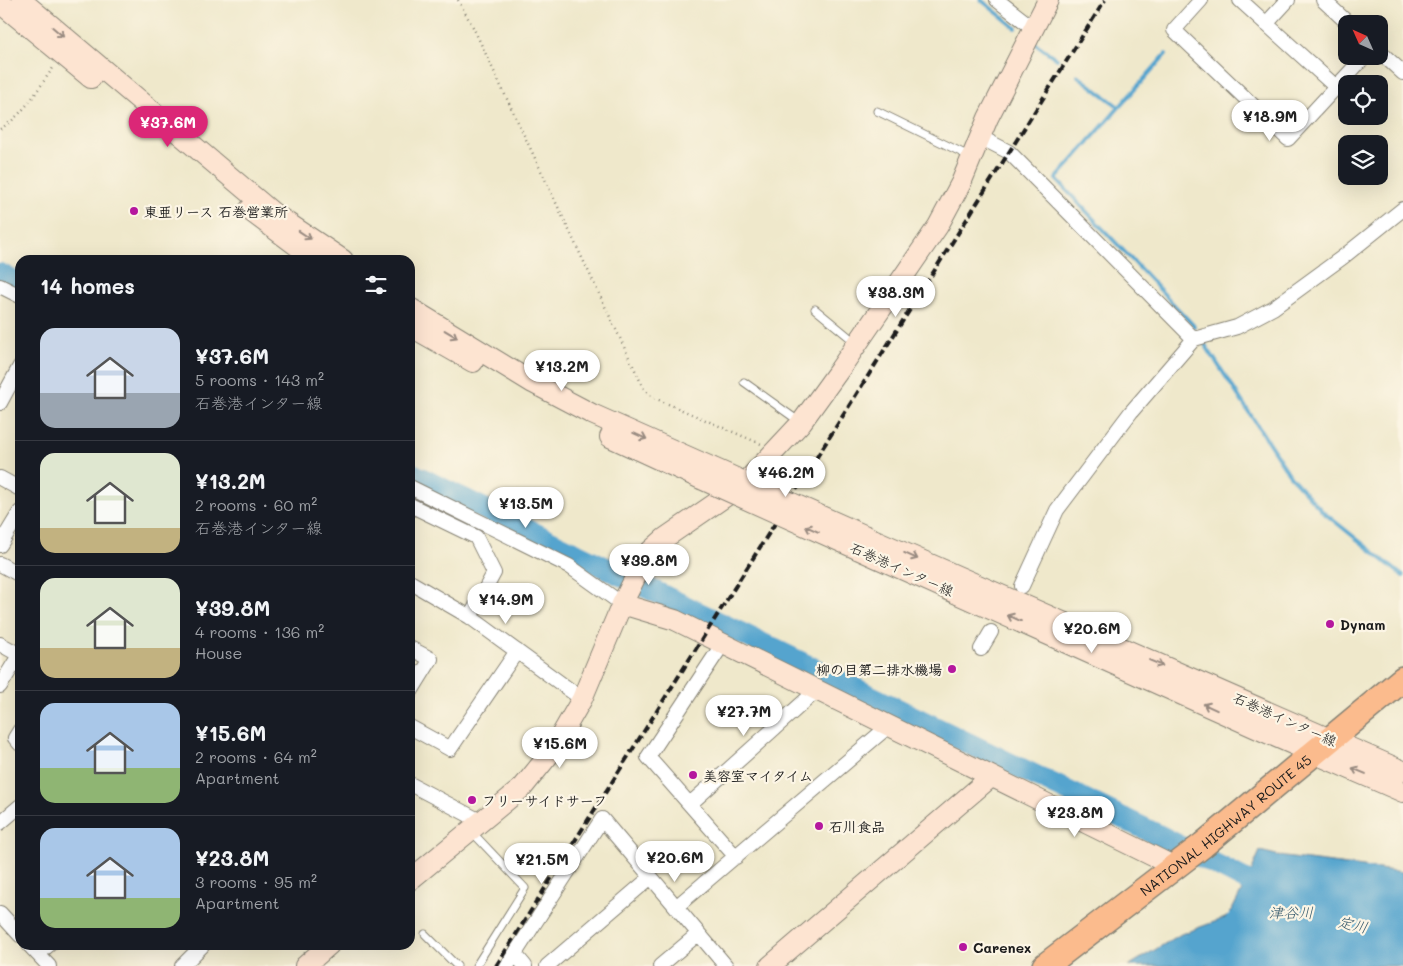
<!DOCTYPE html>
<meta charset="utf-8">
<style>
:root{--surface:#171b24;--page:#20242c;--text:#f1f3f6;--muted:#9ea1a6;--line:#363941;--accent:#db2777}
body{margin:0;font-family:Mali,"Klee One",sans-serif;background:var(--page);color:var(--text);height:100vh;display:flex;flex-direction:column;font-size:19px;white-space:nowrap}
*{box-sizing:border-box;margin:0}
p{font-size:16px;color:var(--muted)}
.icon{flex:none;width:28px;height:28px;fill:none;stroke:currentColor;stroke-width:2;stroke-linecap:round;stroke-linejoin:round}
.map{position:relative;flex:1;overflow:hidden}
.details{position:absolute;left:15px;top:255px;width:400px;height:695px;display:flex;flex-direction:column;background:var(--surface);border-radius:15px;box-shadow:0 5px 20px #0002}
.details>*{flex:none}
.needle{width:32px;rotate:315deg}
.tools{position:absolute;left:1338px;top:15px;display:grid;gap:10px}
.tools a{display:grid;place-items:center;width:50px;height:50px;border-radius:10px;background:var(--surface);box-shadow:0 5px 20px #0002;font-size:25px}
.price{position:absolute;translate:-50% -42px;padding:0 11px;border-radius:18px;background:#fff;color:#222;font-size:16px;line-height:32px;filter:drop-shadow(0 1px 2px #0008)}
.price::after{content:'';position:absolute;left:50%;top:30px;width:15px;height:11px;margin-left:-8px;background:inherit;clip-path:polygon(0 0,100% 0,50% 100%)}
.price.active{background:var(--accent);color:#fff}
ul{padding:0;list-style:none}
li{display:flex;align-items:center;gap:15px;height:125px;padding:0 25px}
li+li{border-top:1px solid var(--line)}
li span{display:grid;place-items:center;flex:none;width:140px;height:100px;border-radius:15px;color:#555}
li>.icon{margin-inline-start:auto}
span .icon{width:60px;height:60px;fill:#fffc;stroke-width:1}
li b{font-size:21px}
h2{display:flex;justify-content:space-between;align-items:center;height:60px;padding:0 25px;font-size:21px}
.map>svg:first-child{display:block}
</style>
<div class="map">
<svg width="1403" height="966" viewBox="0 0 1403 966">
<rect width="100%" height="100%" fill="#fcf5e5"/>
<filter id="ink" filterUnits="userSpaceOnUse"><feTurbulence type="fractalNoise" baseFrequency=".02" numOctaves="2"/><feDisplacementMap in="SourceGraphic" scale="10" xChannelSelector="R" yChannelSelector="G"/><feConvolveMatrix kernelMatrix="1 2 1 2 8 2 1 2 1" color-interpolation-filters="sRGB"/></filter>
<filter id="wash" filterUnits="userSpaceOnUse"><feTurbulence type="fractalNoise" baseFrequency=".0096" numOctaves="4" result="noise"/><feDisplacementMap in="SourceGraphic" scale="20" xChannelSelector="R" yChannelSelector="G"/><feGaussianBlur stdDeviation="1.12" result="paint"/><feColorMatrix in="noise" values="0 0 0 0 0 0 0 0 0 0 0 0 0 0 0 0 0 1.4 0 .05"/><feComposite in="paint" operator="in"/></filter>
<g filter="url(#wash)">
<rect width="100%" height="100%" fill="#efe8cb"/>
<!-- water -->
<path fill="#54a4ce" stroke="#386075" d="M1260,851L1285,857L1403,872V966H1128L1181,934L1225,918L1231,912L1242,890L1239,887L1245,873L1250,874Z"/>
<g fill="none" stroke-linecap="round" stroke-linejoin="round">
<!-- stream -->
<path stroke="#54a4ce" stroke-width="4" d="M981,0L1016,28
M1035,43L1057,59
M1166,54L1056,179L1194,326
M1078,76L1119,107
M1204,343L1291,477L1323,512L1403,576"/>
<!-- river -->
<path stroke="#54a4ce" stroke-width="22" d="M0,274L20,284
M410,473L1164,838L1269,892"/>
</g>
</g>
<g filter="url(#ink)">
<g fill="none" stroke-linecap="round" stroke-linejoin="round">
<defs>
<path id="lane" d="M877,111L971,157
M815,309L855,342
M744,382L800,422
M471,831L525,888L476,966
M425,934L457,966
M40,957L54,945"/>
<path id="street" d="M997,0L1033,28
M1201,0L1174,30L1288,139L1365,56
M1240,0L1336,87
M1323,0L1349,24
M1266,24L1288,0
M1379,51L1403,73
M980,137L1009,152L1194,339
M0,286L20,296
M0,403L20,366
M0,478L20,489
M410,487L569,566L622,604
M410,505L476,537L494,573L470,617
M0,545L20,512
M0,564L20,575
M410,582L470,617L582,699
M1022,586L1057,510L1131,412L1194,339L1237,327L1273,308L1343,257L1403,209
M0,644L20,655
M722,645L648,757L736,857
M410,648L431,659L410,693
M981,649L991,632
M0,686L20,654
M410,727L450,749L517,651
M20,730L15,738L20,744
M410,784L482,822
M690,804L816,691
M0,823L20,806
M676,907L890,725
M0,913L20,935
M29,945L49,966
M515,954L525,966
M182,966L203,945
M507,966L602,819L726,966
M547,966L651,877
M660,966L698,934"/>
<path id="secondary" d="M21,0L273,213L343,260
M0,3L91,78
M249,210L316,260
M410,308L533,383L592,414L711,467
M410,326L473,362
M610,437L701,479
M866,536L1403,771
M857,549L1267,733L1403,792
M622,604L675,620L1175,867
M410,880L523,787L552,751L582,699L622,604L647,554L665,538L745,483L801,423L840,369L938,226L961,183L988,118L1048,0
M305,966L329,945
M770,966L991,777"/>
<g id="highway">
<path id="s1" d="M1045,966L1203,845L1403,679"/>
</g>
</defs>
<!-- lane casing -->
<use href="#lane" stroke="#868274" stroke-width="9"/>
<!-- street casing -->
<use href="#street" stroke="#868274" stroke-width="16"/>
<!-- secondary casing -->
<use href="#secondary" stroke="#868274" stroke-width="22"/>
<!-- highway casing -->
<use href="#highway" stroke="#868274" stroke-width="28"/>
<!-- path -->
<path stroke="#868274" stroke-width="2.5" stroke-dasharray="1 4" stroke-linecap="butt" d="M458,0L473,27L644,389L652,397L761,444
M0,129C24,115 37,90 53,68"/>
<!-- lane -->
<use href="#lane" stroke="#fff" stroke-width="7"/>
<!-- street -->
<use href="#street" stroke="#fff" stroke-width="14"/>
<!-- secondary -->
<use href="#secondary" stroke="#fde4d1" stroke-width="20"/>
<!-- highway -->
<use href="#highway" stroke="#fbbb8d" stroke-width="25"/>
<!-- rail -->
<path stroke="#1c1c1c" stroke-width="4" stroke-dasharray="8 4" stroke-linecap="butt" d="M496,966L1105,0"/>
<defs>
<path id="secondary-bridge" d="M711,467L866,536
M701,479L857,549"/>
</defs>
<!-- secondary-bridge casing -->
<use href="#secondary-bridge" stroke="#868274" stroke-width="22" stroke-linecap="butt"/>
<!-- secondary-bridge -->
<use href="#secondary-bridge" stroke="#fde4d1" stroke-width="20"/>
</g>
<!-- one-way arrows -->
<defs><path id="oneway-shaft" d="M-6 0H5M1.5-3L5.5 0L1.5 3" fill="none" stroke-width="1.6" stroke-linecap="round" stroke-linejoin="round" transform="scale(1.25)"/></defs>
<g stroke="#988a80">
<use href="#oneway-shaft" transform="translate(58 32) rotate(41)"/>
<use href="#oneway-shaft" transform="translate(305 235) rotate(34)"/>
<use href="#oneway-shaft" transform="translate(451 334) rotate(31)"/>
<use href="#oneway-shaft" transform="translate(640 436) rotate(24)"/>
<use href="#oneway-shaft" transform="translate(812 529) rotate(-156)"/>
<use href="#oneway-shaft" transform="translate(911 556) rotate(24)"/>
<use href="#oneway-shaft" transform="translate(1014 618) rotate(-156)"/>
<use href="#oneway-shaft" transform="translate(1156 663) rotate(23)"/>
<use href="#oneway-shaft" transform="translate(1210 707) rotate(-155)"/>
<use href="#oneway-shaft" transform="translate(1359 771) rotate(-157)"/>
</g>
</g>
<!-- markers -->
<g fill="#b5179e" stroke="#fcf5e5" stroke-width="2">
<circle cx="134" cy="211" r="5"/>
<circle cx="1330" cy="624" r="5"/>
<circle cx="952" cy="669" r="5"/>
<circle cx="693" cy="775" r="5"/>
<circle cx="472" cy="800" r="5"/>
<circle cx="819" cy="826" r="5"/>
<circle cx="963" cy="947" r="5"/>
</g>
<g text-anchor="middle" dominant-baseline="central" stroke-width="4.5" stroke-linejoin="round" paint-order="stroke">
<!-- poi labels -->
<g font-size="14" font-weight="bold" fill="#1c1c1c" stroke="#fcf5e5" text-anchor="start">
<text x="144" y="211">東亜リース 石巻営業所</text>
<text x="1340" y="624">Dynam</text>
<text x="942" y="669" text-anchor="end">柳の目第二排水機場</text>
<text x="703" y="775">美容室マイタイム</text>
<text x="482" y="800">フリーサイドサーフ</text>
<text x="829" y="826">石川食品</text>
<text x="973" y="947">Carenex</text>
</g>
<!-- street labels -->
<g font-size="14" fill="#1c1c1c" stroke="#fcf5e5">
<text transform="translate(902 569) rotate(24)">石巻港インター線</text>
<text transform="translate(1285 719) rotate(24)">石巻港インター線</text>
<text stroke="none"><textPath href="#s1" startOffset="229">NATIONAL HIGHWAY ROUTE 45</textPath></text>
</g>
<!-- water labels -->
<g font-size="15" font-style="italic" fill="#35596c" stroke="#fcf5e5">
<text x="1291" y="912">津谷川</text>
<text transform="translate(1353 924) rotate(13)">定川</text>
</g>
</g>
</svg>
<div class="tools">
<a><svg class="needle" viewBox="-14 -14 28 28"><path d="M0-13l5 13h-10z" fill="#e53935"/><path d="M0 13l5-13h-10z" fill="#9ea1a6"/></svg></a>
<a><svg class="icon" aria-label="locate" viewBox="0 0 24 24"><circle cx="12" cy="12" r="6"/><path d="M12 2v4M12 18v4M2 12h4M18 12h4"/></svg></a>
<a><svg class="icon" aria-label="layers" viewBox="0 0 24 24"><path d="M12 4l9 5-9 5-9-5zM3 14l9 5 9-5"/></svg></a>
</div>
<b class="price" style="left:1270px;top:142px">¥18.9M</b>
<b class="price active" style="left:168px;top:148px">¥37.6M</b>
<b class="price" style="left:896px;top:318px">¥38.3M</b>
<b class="price" style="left:562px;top:392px">¥13.2M</b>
<b class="price" style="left:786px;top:498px">¥46.2M</b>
<b class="price" style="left:526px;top:529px">¥13.5M</b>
<b class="price" style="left:649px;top:586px">¥39.8M</b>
<b class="price" style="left:506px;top:625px">¥14.9M</b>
<b class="price" style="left:1092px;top:654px">¥20.6M</b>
<b class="price" style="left:744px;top:737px">¥27.7M</b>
<b class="price" style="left:560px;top:769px">¥15.6M</b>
<b class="price" style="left:1075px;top:838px">¥23.8M</b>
<b class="price" style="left:675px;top:883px">¥20.6M</b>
<b class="price" style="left:542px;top:885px">¥21.5M</b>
<section class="details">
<h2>14 homes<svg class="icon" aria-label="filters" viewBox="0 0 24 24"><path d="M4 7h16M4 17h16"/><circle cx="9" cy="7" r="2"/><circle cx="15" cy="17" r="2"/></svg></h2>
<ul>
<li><span style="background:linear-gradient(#c9d6e8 65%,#9aa5b1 0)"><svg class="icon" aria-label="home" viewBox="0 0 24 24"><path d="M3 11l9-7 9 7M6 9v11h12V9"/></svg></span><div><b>¥37.6M</b><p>5 rooms · 143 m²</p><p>石巻港インター線</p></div></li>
<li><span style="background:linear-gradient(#dfe7d0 75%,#c2b280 0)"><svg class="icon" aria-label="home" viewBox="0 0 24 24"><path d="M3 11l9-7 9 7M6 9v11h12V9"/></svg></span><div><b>¥13.2M</b><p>2 rooms · 60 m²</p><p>石巻港インター線</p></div></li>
<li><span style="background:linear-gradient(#dfe7d0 70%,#c2b280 0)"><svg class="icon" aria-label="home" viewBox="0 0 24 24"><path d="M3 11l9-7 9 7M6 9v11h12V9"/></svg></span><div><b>¥39.8M</b><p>4 rooms · 136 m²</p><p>House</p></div></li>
<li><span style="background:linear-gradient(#a9c7e8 65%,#8fb573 0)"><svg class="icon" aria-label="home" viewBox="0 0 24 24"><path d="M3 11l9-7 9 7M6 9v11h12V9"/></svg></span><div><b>¥15.6M</b><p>2 rooms · 64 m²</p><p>Apartment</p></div></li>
<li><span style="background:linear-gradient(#a9c7e8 70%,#8fb573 0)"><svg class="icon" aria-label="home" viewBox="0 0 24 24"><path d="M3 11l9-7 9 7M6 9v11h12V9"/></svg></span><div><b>¥23.8M</b><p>3 rooms · 95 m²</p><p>Apartment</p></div></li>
</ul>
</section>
</div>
